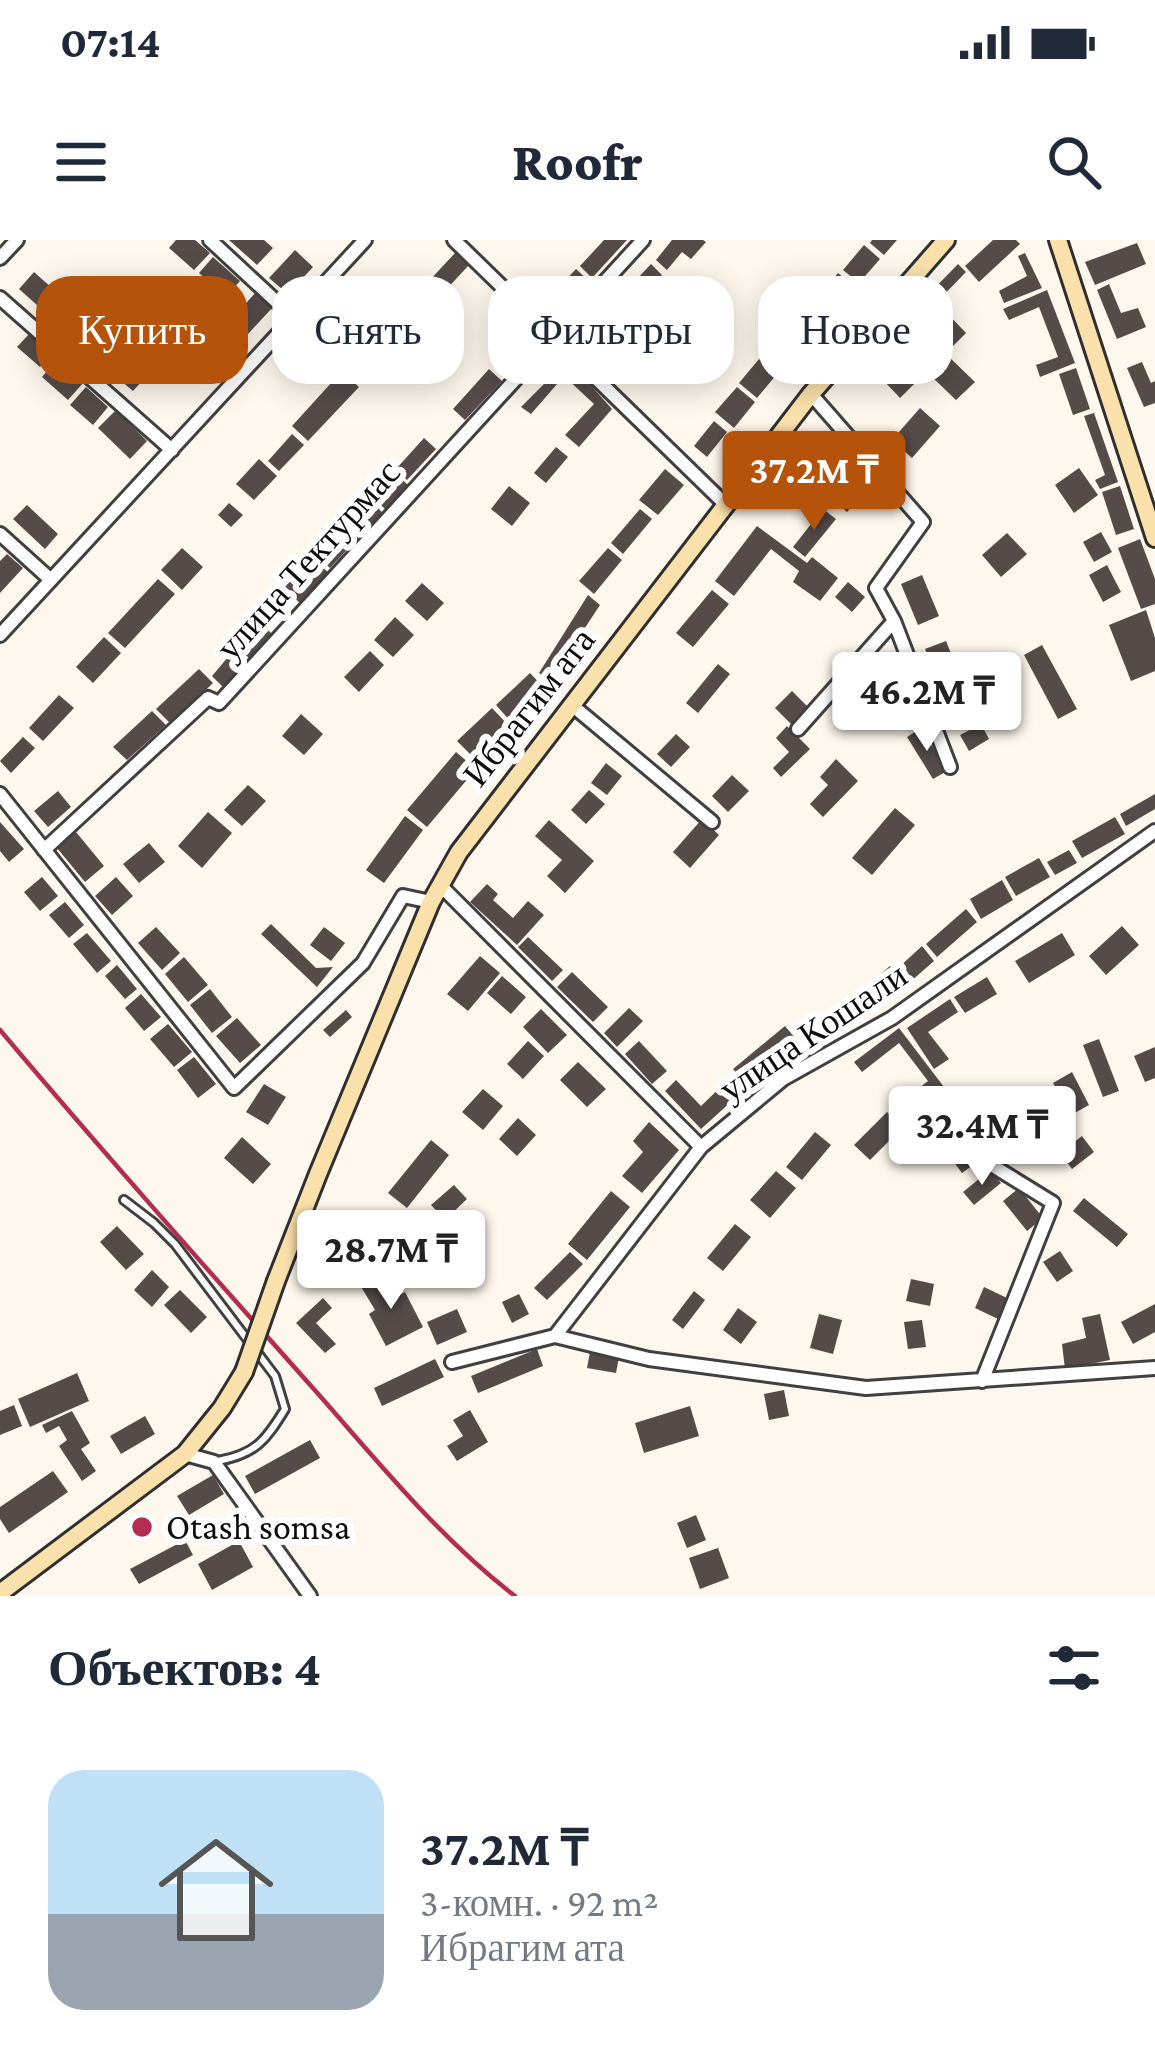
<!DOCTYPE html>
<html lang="ru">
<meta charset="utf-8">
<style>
:root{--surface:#fff;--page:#f2f2f3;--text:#1f2937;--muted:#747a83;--line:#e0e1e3;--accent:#b45309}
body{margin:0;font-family:"Crimson Pro",serif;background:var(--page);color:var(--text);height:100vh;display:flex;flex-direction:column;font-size:45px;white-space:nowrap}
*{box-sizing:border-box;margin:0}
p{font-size:39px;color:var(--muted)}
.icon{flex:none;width:66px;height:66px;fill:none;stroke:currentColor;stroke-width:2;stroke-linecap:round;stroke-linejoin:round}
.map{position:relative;height:1356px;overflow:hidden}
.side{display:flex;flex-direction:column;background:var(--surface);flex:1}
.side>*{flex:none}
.top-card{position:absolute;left:36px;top:36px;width:1083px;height:108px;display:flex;gap:24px}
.price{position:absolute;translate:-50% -102px;padding:0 27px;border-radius:12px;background:#fff;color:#222;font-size:39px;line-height:78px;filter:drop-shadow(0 3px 6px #0008)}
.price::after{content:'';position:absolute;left:50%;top:72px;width:36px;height:27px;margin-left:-18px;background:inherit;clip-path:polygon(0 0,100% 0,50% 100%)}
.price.active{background:var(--accent);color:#fff}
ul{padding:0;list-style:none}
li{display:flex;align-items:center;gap:36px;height:300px;padding:0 48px}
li+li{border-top:3px solid var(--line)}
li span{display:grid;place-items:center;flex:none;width:336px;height:240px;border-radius:36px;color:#555}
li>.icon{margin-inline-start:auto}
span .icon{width:144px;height:144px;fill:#fffc;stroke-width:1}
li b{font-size:51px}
h2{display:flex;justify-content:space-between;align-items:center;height:144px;padding:0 48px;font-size:51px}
.chip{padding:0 42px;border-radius:36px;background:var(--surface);box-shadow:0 6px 30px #0003;font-size:42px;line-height:108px}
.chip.active{background:var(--accent);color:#fff}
.status{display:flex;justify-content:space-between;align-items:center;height:84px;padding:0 60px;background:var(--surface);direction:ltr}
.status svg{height:33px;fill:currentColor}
header{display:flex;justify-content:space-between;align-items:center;height:156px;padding:0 48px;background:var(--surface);font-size:54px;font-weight:800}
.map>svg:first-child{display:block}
</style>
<div class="status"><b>07:14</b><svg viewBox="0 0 49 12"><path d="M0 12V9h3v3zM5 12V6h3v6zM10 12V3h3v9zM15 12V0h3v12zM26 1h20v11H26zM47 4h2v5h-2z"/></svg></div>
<header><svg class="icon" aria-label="menu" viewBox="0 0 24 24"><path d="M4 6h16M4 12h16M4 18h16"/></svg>Roofr<svg class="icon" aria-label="search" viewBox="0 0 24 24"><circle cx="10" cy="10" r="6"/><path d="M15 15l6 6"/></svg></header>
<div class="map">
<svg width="1155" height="1356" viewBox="0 0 1155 1356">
<rect width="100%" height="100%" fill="#fef7ed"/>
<!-- building -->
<path fill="#554c4a" d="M176,0H195L210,13L194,30L169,8Z
M229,0H264L273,8L257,25Z
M604,0H627L592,38L580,26Z
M672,0H703L706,2L691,19L682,12L667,30L656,20Z
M872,0H897L884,15L870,3Z
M993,0H1016L1020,4L979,42L965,26Z
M1137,3L1146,24L1095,45L1085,22Z
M864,5L880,19L859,43L843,30Z
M295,10L313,27L288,54L269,38Z
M455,13L469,25L429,68L415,56Z
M1025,13L1042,48L1004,63L999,51L1027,36L1018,16Z
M213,17L240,41L226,57L199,33Z
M651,24L662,35L630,69L619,58Z
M958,24L966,32L928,71L920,63Z
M576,29L590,42L559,77L544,63Z
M34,32L61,56L46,73L19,49Z
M838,33L856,48L835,72L817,58Z
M1109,44L1121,73L1138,68L1146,87L1117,99L1097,50Z
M1047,50L1075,123L1040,137L1036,125L1058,117L1039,67L1009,80L1003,69Z
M256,52L273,67L248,94L232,79Z
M412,59L428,74L401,102L386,88Z
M813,60L831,75L809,101L791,86Z
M616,61L639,82L623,101L608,89L594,105L583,97Z
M944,70L966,93L952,107L930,84Z
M905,78L912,85L890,107L883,101Z
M92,84L120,109L103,128L75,102Z
M528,85L542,98L507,136L493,123Z
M785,90L803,105L784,128L766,112Z
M30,93L53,113L40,127L17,107Z
M370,99L387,115L363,141L346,125Z
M947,115L975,142L956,160L931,136Z
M141,118L153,129L133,151L120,140Z
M57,119L84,142L68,160L42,137Z
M759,119L777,134L757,158L739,143Z
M568,120L612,169L579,207L565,195L594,164L564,136L531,174L521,167Z
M1142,122L1151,143L1155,141V163L1144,167L1127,128Z
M898,126L915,143L900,158L883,140Z
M1076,128L1090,169L1073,175L1059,134Z
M489,129L502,141L465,180L453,169Z
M342,131L359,147L308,201L292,186Z
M86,147L108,167L93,185L70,165Z
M737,147L755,162L734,188L715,172Z
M920,168L940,186L912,218L892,200Z
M116,170L147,201L130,219L98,188Z
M1094,173L1118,242L1100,249L1095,240L1105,235L1084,176Z
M714,181L727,192L707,217L694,206Z
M292,194L304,205L279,231L268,221Z
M424,198L436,209L407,240L396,229Z
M556,207L568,217L546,243L534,233Z
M259,219L277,236L254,260L236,244Z
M862,227L876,240L847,272L833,259Z
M1079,228L1098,255L1074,273L1055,245Z
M665,229L684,245L658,275L639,260Z
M394,232L408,245L386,270L372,256Z
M509,246L530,263L512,286L491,269Z
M1120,246L1134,289L1116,295L1102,252Z
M369,260L383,273L358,300L344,287Z
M229,263L243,275L231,287L218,275Z
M27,265L58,294L45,309L13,279Z
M640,269L652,279L623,314L611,303Z
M823,269L836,279L805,317L793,307Z
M757,286L807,323L812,317L838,338L820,361L793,342L799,331L771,309L734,356L715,341Z
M340,289L354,302L330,328L316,315Z
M1101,292L1112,312L1094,322L1083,302Z
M1007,293L1027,314L1001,337L982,315Z
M1140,299L1155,339V364L1141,369L1118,308Z
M182,308L203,327L182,350L161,330Z
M608,308L622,320L594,354L579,341Z
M7,314L23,328L0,353V321Z
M312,318L330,334L302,365L284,348Z
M1107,325L1121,352L1103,362L1089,335Z
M922,335L939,376L918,385L901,344Z
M158,339L175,354L125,408L108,393Z
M848,342L865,357L852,372L835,357Z
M422,343L444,363L427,381L405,361Z
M712,350L729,364L693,407L676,393Z
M588,355L600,365L550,441L539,433Z
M1146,370L1155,398V431L1131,441L1109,385Z
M395,377L414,395L393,417L374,400Z
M257,379L272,394L250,419L234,404Z
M104,397L121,413L93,443L76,427Z
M946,401L956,426L935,434L925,409Z
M1042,405L1077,469L1058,479L1024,415Z
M234,410L248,423L225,449L212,436Z
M370,411L384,425L359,452L344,437Z
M718,424L730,434L698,473L686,463Z
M199,429L213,443L171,484L156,469Z
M530,433L547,451L512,483L496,465Z
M961,441L971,463L951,472L941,449Z
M902,443L923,462L901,487L880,468Z
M792,451L808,467L791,484L775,468Z
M59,455L74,468L43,501L29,488Z
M492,468L509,486L475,519L457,501Z
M152,471L166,485L127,520L113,507Z
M301,474L323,494L304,515L282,496Z
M981,484L989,499L969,511L960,495Z
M787,486L810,509L781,537L773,528L789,512L776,498Z
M921,488L947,531L933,539L907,497Z
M676,494L690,507L671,527L657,514Z
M23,497L35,508L11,533L0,521Z
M456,512L476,529L427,587L407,570Z
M836,519L858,541L823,577L810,564L828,545L820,537Z
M606,523L622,536L607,555L591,543Z
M732,535L749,551L728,572L712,556Z
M248,545L266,561L242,586L224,570Z
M589,550L605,564L586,584L571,570Z
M58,551L71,567L48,587L34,571Z
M1155,554V569L1126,586L1120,574Z
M895,568L915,585L872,635L852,618Z
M208,572L232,593L202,628L178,606Z
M405,576L423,590L384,643L366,630Z
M1115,577L1125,594L1082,618L1072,601Z
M702,579L719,595L690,628L673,612Z
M549,580L594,621L565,653L547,636L562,620L535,596Z
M0,582L24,609L9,622L0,611Z
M76,592L104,626L85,642L57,608Z
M149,603L165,622L139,643L123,624Z
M1069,610L1077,623L1055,635L1047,622Z
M1039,618L1050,637L1016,656L1005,637Z
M42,637L58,656L40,671L24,652Z
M116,637L133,656L112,675L95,656Z
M1002,640L1013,660L981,679L970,659Z
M487,644L498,654L493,660L513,678L528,661L544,675L517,705L470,662Z
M65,662L84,685L69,698L49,675Z
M966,669L977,682L937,717L926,704Z
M271,684L316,728L333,727L317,747L261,694Z
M1122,686L1139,705L1106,735L1089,716Z
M156,687L180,713L162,730L138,703Z
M324,687L345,703L331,721L310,705Z
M87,693L111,721L97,733L73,704Z
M1062,693L1075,715L1029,743L1015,721Z
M528,697L563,730L552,741L518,707Z
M922,706L934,721L910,742L898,728Z
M480,716L500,733L468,771L447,754Z
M184,717L208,745L188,762L165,734Z
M117,725L137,749L125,759L105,736Z
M890,726L907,745L889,761L872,741Z
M572,732L608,767L593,782L557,747Z
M502,736L526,757L511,774L487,753Z
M987,737L997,754L965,773L954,757Z
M210,749L232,777L212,793L190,765Z
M862,749L876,768L856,782L842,763Z
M141,754L161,777L144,791L125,768Z
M950,759L958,772L928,792L949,819L934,829L907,788Z
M840,767L851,784L811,809L801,792Z
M629,768L643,781L617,807L604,793Z
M541,769L567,795L548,813L523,787Z
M346,770L352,777L330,797L323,790Z
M237,778L261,805L240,823L216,796Z
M168,784L192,812L174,827L150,799Z
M785,786L800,804L748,847L733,829Z
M899,788L944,847L908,874L900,863L928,841L899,803L862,832L854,822Z
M1099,799L1119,851L1103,857L1083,805Z
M528,801L544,816L523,839L507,824Z
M639,801L667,831L652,844L625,814Z
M1155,807V838L1145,842L1134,816Z
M194,817L216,844L198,858L177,830Z
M578,822L606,849L587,867L560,840Z
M1072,832L1089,865L1071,875L1053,843Z
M731,837L744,850L701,889L665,851L676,840L701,866Z
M264,844L286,857L268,885L246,872Z
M483,849L503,866L483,890L462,872Z
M887,872L903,887L870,920L854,905Z
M1009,877L1025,900L1001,917L985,894Z
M518,878L536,895L517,916L499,899Z
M649,882L679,910L642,953L622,936L643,912L633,901Z
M815,892L831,905L802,940L786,927Z
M1082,896L1094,912L1072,929L1060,913Z
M242,897L271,924L253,944L224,918Z
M431,900L449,915L407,968L388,953Z
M970,901L983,918L962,933L950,917Z
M990,930L1001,943L974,965L963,952Z
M776,931L796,948L770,978L750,960Z
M454,945L467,959L445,980L431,965Z
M1019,948L1043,978L1027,991L1003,961Z
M611,951L630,967L587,1020L568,1004Z
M1084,958L1128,994L1117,1007L1073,971Z
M735,984L751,997L723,1031L707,1018Z
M117,986L144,1014L126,1030L100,1002Z
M1060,1011L1073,1031L1057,1042L1043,1022Z
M570,1012L583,1024L547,1060L534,1048Z
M152,1030L169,1047L152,1067L134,1050Z
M379,1034L394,1058L405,1052L423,1087L386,1106L369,1074L375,1070L360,1045Z
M911,1039L934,1044L930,1066L906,1061Z
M984,1047L1007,1058L998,1079L975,1068Z
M180,1050L207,1077L191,1093L164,1065Z
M694,1051L705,1060L683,1089L672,1080Z
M519,1054L529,1074L512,1083L502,1062Z
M323,1058L332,1068L316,1083L336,1104L325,1113L296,1083Z
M1155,1064V1092L1133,1104L1121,1082Z
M738,1068L757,1082L741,1104L723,1090Z
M457,1069L467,1092L437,1105L427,1082Z
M819,1074L842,1080L833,1114L810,1108Z
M1100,1074L1110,1120L1065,1129L1062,1104L1086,1098L1082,1078Z
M922,1080L926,1107L908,1109L904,1082Z
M537,1109L543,1126L478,1153L471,1136Z
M590,1112L619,1117L616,1133L587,1128Z
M435,1119L444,1137L382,1166L374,1148Z
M77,1133L89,1161L30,1187L18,1159Z
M784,1150L789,1176L769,1180L764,1154Z
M14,1165L22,1186L0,1195V1171Z
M690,1166L699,1196L644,1213L635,1183Z
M470,1170L488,1202L457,1221L447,1206L463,1196L453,1180Z
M72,1171L90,1203L81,1209L96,1231L82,1241L59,1206L67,1200L59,1186L46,1193L42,1185Z
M145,1176L155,1194L121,1214L110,1196Z
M310,1200L320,1218L255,1254L245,1236Z
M53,1231L68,1252L9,1293L0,1279V1267Z
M213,1235L224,1254L189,1275L177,1256Z
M696,1275L706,1300L687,1308L677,1283Z
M185,1300L193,1315L139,1344L130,1329Z
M239,1301L253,1327L212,1350L198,1324Z
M718,1308L729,1338L700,1349L689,1318Z"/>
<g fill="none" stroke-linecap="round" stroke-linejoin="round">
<defs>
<path id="lane" d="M124,960L154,983L175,1004L275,1136L285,1169C266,1200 256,1214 218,1221"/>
<path id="street" d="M210,0L294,78
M454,0L725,264
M0,18L17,0
M0,58L172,210
M0,294L51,340
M894,381L950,527
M0,395L365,0
M573,466L712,582
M798,489L894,381L876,348L923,282L811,154
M0,554L234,848L363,723L403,656L431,662
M44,610L208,458L219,463L643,0
M440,645L701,907
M555,1096L701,907L783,839L892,778L1155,591
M452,1122L555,1096L649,1119L866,1148L1155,1128
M982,1141L1053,963L993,926
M185,1214L214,1222L310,1356"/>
<path id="secondary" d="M1058,0L1155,298
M276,1041L318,934L431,662L459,612L811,154L946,0
M0,1353L185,1214L222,1168L244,1132"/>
</defs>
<!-- lane casing -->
<use href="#lane" stroke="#404040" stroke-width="12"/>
<!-- street casing -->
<use href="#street" stroke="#404040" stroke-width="18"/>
<!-- secondary casing -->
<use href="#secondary" stroke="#2f2f2f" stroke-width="22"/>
<!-- lane -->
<use href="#lane" stroke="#fff" stroke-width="6"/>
<!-- street -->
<use href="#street" stroke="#fff" stroke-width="12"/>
<!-- secondary -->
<use href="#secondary" stroke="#fae1ac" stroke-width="16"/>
<!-- rail -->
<path stroke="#b42d50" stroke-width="4.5" d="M0,790C102,911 207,1029 312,1147C376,1219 438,1297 515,1356"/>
<defs>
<path id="secondary-bridge" d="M244,1132L276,1041"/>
</defs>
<!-- secondary-bridge casing -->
<use href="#secondary-bridge" stroke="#2f2f2f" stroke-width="22" stroke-linecap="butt"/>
<!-- secondary-bridge -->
<use href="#secondary-bridge" stroke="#fae1ac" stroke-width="16"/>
</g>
<!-- markers -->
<circle fill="#b42d50" stroke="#fff" stroke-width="4.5" cx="142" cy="1287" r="12"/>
<g text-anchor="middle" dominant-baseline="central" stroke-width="12" stroke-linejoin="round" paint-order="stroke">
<!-- street labels -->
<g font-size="36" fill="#0d0d0d" stroke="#fff">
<text transform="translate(308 320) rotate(-48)">улица Тектурмас</text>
<text transform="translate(529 467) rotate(-52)">Ибрагим ата</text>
<text transform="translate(813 792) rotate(-34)">улица Кошали</text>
</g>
<!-- poi labels -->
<g font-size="36" fill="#0d0d0d" stroke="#fff" text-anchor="start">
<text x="166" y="1287">Otash somsa</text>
</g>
</g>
</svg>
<b class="price active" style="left:814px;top:293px">37.2M ₸</b>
<b class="price" style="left:927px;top:514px">46.2M ₸</b>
<b class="price" style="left:982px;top:948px">32.4M ₸</b>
<b class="price" style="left:391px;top:1072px">28.7M ₸</b>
<div class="top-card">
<a class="chip active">Купить</a>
<a class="chip">Снять</a>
<a class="chip">Фильтры</a>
<a class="chip">Новое</a>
</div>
</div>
<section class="side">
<h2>Объектов: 4<svg class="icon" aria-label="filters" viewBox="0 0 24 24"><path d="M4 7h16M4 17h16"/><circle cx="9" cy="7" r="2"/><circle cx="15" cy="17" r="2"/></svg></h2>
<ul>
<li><span style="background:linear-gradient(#bfe0f5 60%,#9aa5b1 0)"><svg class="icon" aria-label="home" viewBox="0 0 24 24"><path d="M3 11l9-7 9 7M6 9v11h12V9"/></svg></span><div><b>37.2M ₸</b><p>3-комн. · 92 m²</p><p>Ибрагим ата</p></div></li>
</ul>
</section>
